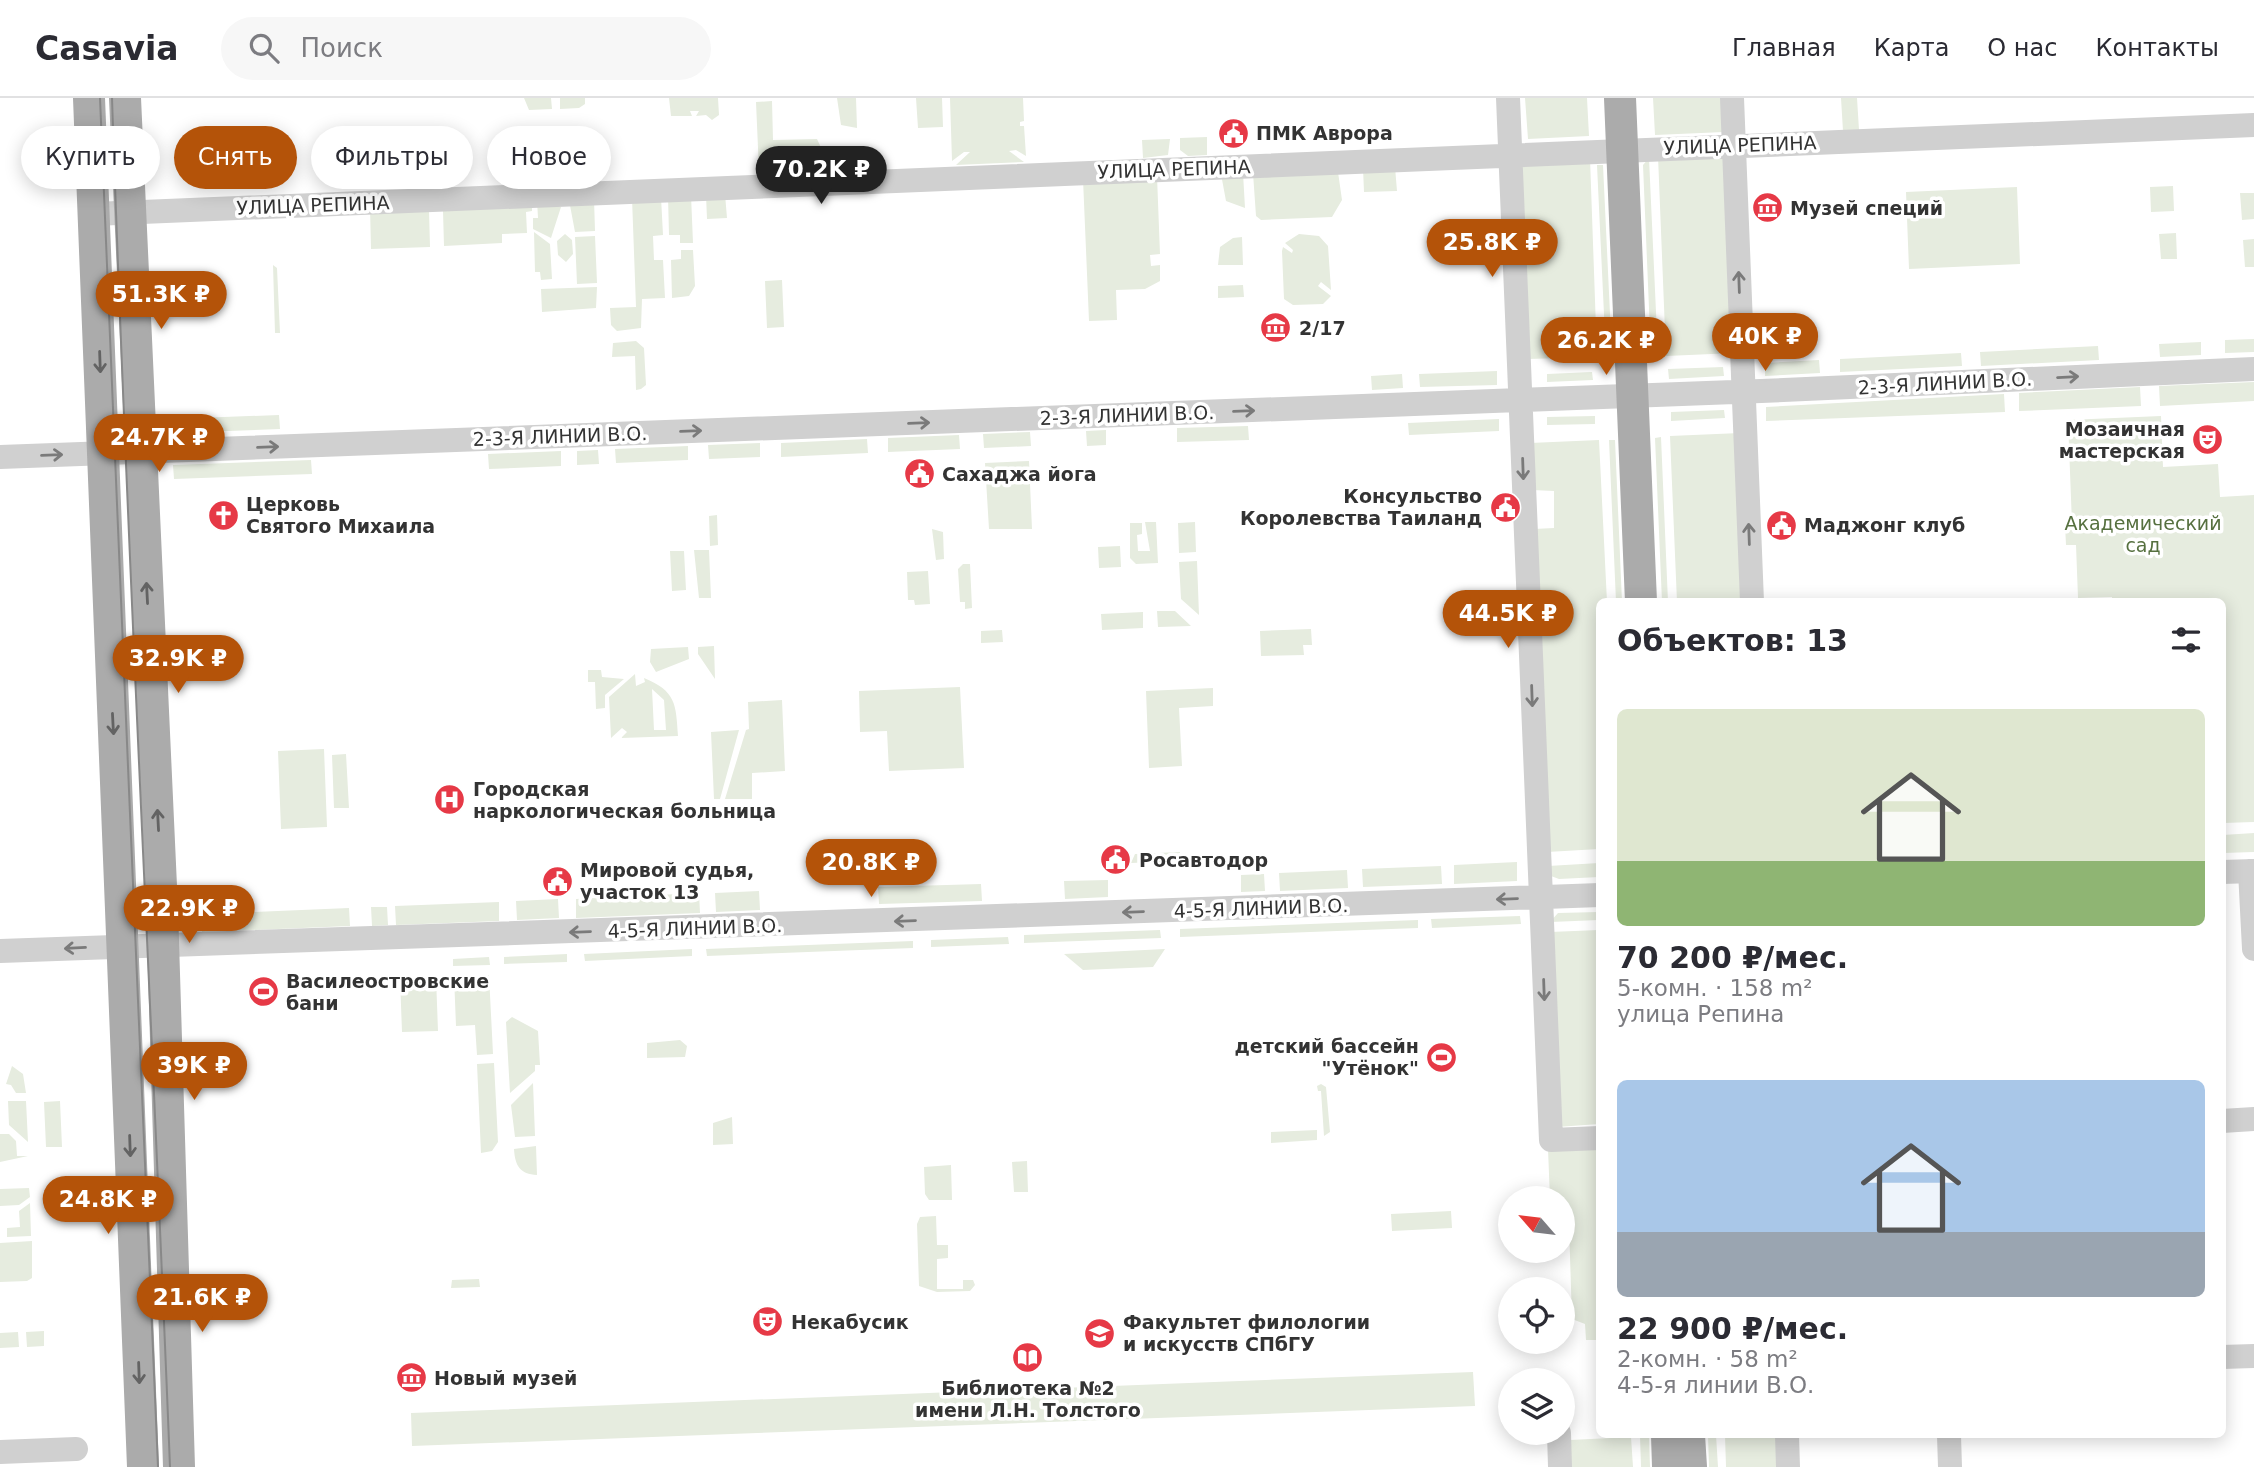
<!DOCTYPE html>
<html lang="ru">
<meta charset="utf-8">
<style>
:root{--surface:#fff;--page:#f7f7f7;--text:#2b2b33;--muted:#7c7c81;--line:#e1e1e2;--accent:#b45309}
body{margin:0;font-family:"DejaVu Sans",sans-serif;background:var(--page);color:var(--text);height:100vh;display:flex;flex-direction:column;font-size:26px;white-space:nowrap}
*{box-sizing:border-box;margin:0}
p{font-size:23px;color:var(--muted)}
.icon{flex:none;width:38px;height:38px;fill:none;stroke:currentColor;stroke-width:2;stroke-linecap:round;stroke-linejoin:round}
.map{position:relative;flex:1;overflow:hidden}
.drawer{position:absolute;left:1596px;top:500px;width:630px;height:840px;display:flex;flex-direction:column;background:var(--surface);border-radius:10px;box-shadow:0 4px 18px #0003}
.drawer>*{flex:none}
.hud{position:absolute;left:21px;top:28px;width:665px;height:63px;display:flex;gap:14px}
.needle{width:46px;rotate:298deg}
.fabs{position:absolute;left:1498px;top:1088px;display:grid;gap:14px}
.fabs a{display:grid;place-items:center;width:77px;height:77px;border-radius:50%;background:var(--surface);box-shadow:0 4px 18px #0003;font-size:35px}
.price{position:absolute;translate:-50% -60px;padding:0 16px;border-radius:24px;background:var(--accent);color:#fff;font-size:23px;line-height:46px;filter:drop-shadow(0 2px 4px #0008)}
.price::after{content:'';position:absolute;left:50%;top:42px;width:21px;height:16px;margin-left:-10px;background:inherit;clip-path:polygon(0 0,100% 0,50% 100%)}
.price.active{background:#222;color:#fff}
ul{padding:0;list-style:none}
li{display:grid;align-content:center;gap:14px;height:371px;padding:0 21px}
li span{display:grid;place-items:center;height:217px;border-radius:10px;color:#555}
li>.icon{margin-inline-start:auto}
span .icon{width:126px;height:126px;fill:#fffc;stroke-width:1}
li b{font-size:30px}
h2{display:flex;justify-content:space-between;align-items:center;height:84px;padding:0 21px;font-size:30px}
.tag{padding:0 24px;border-radius:32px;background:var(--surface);box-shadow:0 4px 18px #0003;font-size:24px;line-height:63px}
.tag.active{background:var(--accent);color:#fff}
header{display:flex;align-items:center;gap:42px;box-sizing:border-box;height:98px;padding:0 35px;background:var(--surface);border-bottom:2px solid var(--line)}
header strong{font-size:33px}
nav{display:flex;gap:38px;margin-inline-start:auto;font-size:24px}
.search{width:490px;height:63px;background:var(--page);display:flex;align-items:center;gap:18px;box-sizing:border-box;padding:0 24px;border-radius:38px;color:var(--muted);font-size:26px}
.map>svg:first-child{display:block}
</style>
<header>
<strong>Casavia</strong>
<div class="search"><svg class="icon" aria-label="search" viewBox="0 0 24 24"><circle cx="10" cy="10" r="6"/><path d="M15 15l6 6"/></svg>Поиск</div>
<nav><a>Главная</a><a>Карта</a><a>О нас</a><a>Контакты</a></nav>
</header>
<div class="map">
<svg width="2254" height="1369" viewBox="0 0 2254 1369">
<rect width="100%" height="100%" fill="#fff"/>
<!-- green -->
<path fill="#e6ecdf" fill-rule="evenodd" d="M524,0H551L552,11L529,12Z
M560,0H585V6L579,10L560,11Z
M669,0H718L719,17L712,22L706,17L696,18L699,13H690L692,18H671Z
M837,0H856L857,30L841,27Z
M916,0H942L943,29L918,30Z
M950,0H1023L1024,23L1020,24V28H1024L1026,58L1016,52L1009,53L1024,64L956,67L970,54H964L952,63Z
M1525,0H1587L1589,38L1528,41Z
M1653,0H1723L1724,34L1655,37Z
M1841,0H1857L1859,32L1843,33Z
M772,3L773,42L817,41L823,54L822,70L759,73L756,4Z
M1207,39V57L1188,58L1180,52V40Z
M1170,41L1168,57L1143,60L1142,42Z
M1728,55L1735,255L1666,258L1658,58Z
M1590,60L1597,259L1528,261L1519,63Z
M1649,60L1658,258H1651L1643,67Z
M1597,67H1603L1612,259H1606Z
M1395,69L1397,93L1364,94L1363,70Z
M1338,74L1342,102L1332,119L1261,122L1256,118L1253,75Z
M1243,75L1245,110L1226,103L1221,76Z
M1157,78L1160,156L1150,157L1151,168L1160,167V183L1145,191L1116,192L1117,222L1089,223L1083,81Z
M2173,88L2174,113L2151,114L2150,89Z
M2017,89L2020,166L1909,171L1906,94Z
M2240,95H2254V121L2242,122Z
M725,96L727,120L707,121L706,97Z
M691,97L693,145H680V137H669L668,98Z
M661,99L663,137L653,138L654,162H663L665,200L642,201L641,230L617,233L611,227L610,210L636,209L632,100Z
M594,101L595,133L575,134L569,102Z
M532,102V113L526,114L527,135L502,136V145L444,148L443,113Z
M537,102L561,109L551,140L533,131V120H538Z
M370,109L429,112L430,149L371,151Z
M534,134L550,146L552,181L541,182L540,174H535Z
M2176,135L2177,161H2161L2159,136Z
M565,136L572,142L573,156L566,164L558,157L557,143Z
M1299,136L1319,138L1328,148L1331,192L1321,184L1318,188L1331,198L1323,206L1293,207L1284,201L1282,153L1283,149L1292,155L1293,152L1285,145Z
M595,138L597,185L577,186L575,139Z
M1242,139L1243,167H1218L1220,149L1233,140Z
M2254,141V169H2245L2243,142Z
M681,152H693L695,188L689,198L672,200L671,162L681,161Z
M273,167L277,170L280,235H275Z
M782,182L784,229L767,230L765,183Z
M1243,187L1244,199L1218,200V188Z
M597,189L596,210L542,214L541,191Z
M2254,241V254L2225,255V242Z
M636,243L644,250L646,287L641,291L636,292L635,258L612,259L613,245Z
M2201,244V257L2160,259L2159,246Z
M2098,248L2099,262L1981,268L1980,254Z
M1961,255L1962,268L1840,274V261Z
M1819,262L1820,275L1765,278V265Z
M1723,269L1724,278L1669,281L1668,271Z
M1497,273V287L1420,289L1419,276Z
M1592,274L1593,282L1547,284V276Z
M1402,276L1403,290L1372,292L1371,278Z
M2254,284V303L2160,308L2159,288Z
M2140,289L2141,308L2019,313V295Z
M2004,296L2005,314L1766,323V309Z
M1724,312L1725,320L1671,323V314Z
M279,317L280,331L172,335L171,321Z
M1595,318V326L1547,327V319Z
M2161,318L2163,369L2218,366L2220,399L2254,397V724L2223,725L2222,504H2112V499L2078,500L2076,447H2066L2065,427L2072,426L2068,322Z
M1499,321V333L1409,337L1408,325Z
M1248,328L1249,342L1177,344V330Z
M1106,332V347L1087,348L1086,333Z
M1030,334L1031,348L984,350L983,336Z
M1740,335L1746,504H1677L1670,338Z
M959,337L960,351L888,354V340Z
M1661,339L1668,504H1662L1655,340Z
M867,341L868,355L781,359V345Z
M1599,342L1607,504H1600L1599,751L1547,754L1534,431L1554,430V393L1532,392L1530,345Z
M1609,342H1615L1622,504H1616Z
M760,345V359L709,361L708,347Z
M688,348V362L616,365L615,351Z
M598,352L599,366L577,367V353Z
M561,353V368L489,371L488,356Z
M311,362L312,376L174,381L173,367Z
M1029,363L1032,431H989L985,365Z
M717,417L718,447L710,448L709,418Z
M1145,424H1156L1158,465L1136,466L1130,460V425H1142V436L1137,437L1138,453H1150Z
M1195,424L1196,454L1179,455L1178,425Z
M932,431L943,434L944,461L936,462Z
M1120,448L1121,469L1099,470L1098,449Z
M694,452H709L711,500H699Z
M670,453H684L686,492L672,493Z
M1197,463L1199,517L1181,501L1179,464Z
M963,466H970L972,510L965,511V504H960L958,471Z
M928,473L930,506L915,507L914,502H908L907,474Z
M1157,513H1175L1191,528L1158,529Z
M1143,514V530L1102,532L1101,516Z
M1311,531L1312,547H1303L1304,557L1261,558L1260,533Z
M1002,532L1003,544L981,545V533Z
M714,548L715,581L698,556V549Z
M688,549L689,561L656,574L650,564L651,551Z
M588,572H601L602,579L624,581L605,597V610L596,611L595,584H588Z
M635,576L636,588L645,584L644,580C676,593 676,606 678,638L621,640L627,634L622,630L611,640L609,599ZM652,591L664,602L666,632H654Z
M960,589L964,670L889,673L887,633L860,634L859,593Z
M1213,590V608L1179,610L1182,668L1149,670L1146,593Z
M782,602L785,673L752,675V701H725L746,632L749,631L748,604Z
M739,632L720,701H714L711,634Z
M324,651L327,729L281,731L278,653Z
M346,656L349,710H334L332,657Z
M2254,735V754L2223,755V737Z
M1180,754V763L1131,765L1135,756Z
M1517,764V783L1454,786V767Z
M1599,765V779L1559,781L1551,778L1548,768Z
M1441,768L1442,786L1363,789L1362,771Z
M1347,772L1348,790L1280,793L1279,775Z
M1264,776L1265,793L1241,794V777Z
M1108,782V799L1065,801L1064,783Z
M981,786L982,803L879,806L878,789Z
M759,793L760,812L716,814L715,795Z
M699,795L700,815L576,820V801Z
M558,801L559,820L517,822L516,803Z
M499,804V823L396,827L395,808Z
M371,809H387L388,827L372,828Z
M349,810L350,828L202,834V816Z
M1599,814V822L1550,824L1558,815Z
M1520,818L1521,826L1432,830L1431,821Z
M1418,822V830L1180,839V831Z
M1160,832L1161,840L1024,845V837Z
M1599,832V1026L1557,1029L1550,834Z
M1008,839L1009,846L931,849V842Z
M913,843V850L707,858L706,851Z
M692,851V858L585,863L584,856Z
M1165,851L1153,869L1083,872L1064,856Z
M567,856V864L504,866V859Z
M489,859L490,867L453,868V861Z
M489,877L493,956L477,957L475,927L456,928L454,878Z
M436,879L438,933L402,934L400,880Z
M512,919L538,933L540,967H535V973L510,995L506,924Z
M680,942L687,948L685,959L647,960V945Z
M494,965L498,1044L492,1053L481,1055L477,966Z
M12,968L23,976L26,995H16L11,987L6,986Z
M533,985L535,1038L515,1039L511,1007Z
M1321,986L1326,989L1330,1034L1324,1038L1321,993H1318L1317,988Z
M8,1003H26L28,1044L9,1027Z
M60,1003L62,1049H46L44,1004Z
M732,1019L733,1046L713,1047V1025Z
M1317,1032V1042L1271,1045V1034Z
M0,1036H9L16,1043L17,1058H28L0,1064Z
M536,1048L537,1077C520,1076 515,1068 514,1051Z
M1599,1049V1242H1586L1585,1226L1572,1221L1569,1127L1563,1121V1101H1550L1548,1051Z
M1027,1063L1028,1094H1014L1012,1064Z
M951,1067L952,1102H929L925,1096L924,1069Z
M29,1090L30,1099L19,1107L0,1108V1091Z
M30,1105L31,1138L7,1139V1130L20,1129L19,1113Z
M1451,1113L1452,1130L1392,1133L1391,1116Z
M936,1118L937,1147H948V1160L937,1161V1191H963V1182H973L975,1187L970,1193L937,1194L919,1188L917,1126L920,1119Z
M32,1143V1180L27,1183L0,1184V1145Z
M479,1181L480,1189L451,1190L452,1182Z
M44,1233V1248L27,1249L26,1234Z
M18,1234L19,1249L0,1250V1235Z
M1473,1274L1475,1308L412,1348L411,1315Z
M1640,1337H1649L1650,1369H1641Z
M1708,1337H1716L1718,1369H1709Z
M1725,1337H1777L1779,1369H1726Z
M1631,1339L1633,1369H1571L1570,1342Z"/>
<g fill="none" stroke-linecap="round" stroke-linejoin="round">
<!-- minor -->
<path stroke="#d0d0d0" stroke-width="24" d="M1508,0L1551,1042L1600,1040
M1732,0L1752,504
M94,116L2254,27
M0,359L1761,293L2254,271
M2250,773L2254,851
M2222,774L2254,773
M0,853L1600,797
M2222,1023L2254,1021
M2222,1259L2254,1258
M1559,1335L1560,1369
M1787,1337L1788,1369
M1949,1337L1950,1369
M0,1354L76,1351"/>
<!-- major -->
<path stroke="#ababab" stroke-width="32" d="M89,0L143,1369
M125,0L162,810L179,1369
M1620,0L1641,504
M1667,1337L1668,1369
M1689,1337L1691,1369"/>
<!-- tram -->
<path stroke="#888" stroke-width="2" d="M100,0C116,456 141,913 158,1369
M112,0C127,457 152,913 170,1369"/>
</g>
<!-- one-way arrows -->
<defs><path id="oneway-shaft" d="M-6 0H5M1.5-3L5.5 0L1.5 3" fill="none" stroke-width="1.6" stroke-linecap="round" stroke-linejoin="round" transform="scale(1.75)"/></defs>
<g stroke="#7a7a7a">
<use href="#oneway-shaft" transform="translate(1739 184) rotate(-92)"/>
<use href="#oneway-shaft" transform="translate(2068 279) rotate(-3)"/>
<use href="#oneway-shaft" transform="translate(1244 313) rotate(-2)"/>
<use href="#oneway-shaft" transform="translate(919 325) rotate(-2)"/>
<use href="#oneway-shaft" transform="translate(691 333) rotate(-2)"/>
<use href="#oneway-shaft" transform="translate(268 349) rotate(-2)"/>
<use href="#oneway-shaft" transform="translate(52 357) rotate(-2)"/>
<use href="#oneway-shaft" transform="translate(1523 371) rotate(88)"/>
<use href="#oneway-shaft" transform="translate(1749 436) rotate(-92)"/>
<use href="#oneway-shaft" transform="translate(1532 598) rotate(88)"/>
<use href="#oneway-shaft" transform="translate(1507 801) rotate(178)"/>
<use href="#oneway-shaft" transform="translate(1133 814) rotate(178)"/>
<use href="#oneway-shaft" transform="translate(905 823) rotate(178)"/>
<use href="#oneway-shaft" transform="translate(580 834) rotate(178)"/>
<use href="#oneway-shaft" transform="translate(75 850) rotate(177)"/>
<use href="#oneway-shaft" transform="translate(1544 892) rotate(88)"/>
</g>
<g stroke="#636363">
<use href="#oneway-shaft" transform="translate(100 264) rotate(88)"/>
<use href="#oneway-shaft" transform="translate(147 495) rotate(-93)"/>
<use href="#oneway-shaft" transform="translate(113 626) rotate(87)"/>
<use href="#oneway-shaft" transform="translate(158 722) rotate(-93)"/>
<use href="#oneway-shaft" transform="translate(130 1048) rotate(88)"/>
<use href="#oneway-shaft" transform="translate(139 1275) rotate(88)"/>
</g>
<!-- icons -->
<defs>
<symbol id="civic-disc" viewBox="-11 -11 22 22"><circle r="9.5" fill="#e63946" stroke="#fff"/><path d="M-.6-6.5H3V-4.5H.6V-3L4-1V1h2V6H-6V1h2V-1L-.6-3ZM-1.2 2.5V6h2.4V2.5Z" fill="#fff"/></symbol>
<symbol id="museum-disc" viewBox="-11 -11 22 22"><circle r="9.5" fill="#e63946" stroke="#fff"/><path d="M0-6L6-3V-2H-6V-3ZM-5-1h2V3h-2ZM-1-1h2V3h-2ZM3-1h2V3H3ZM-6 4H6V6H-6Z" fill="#fff"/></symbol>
<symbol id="theatre-disc" viewBox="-11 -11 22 22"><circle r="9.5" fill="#e63946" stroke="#fff"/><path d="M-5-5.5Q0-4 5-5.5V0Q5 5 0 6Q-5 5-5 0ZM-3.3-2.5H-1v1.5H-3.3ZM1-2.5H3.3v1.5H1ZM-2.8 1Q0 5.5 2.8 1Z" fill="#fff"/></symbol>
<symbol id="church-disc" viewBox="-11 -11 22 22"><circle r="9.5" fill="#e63946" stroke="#fff"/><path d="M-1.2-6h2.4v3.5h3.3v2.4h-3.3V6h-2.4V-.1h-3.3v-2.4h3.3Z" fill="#fff"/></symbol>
<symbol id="hospital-disc" viewBox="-11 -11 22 22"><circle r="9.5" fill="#e63946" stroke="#fff"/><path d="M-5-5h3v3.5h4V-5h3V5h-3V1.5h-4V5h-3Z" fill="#fff"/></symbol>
<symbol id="stadium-disc" viewBox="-11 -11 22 22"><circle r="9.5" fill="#e63946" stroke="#fff"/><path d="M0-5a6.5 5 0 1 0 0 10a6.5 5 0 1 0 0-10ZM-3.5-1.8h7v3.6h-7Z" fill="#fff"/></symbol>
<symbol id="university-disc" viewBox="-11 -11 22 22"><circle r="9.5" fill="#e63946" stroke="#fff"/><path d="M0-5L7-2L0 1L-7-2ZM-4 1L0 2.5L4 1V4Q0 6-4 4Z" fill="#fff"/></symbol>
<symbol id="library-disc" viewBox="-11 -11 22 22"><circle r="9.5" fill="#e63946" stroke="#fff"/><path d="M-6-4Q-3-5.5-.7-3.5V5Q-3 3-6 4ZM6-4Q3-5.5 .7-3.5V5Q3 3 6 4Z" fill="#fff"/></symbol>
</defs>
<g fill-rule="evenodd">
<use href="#civic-disc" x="1216" y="18" width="35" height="35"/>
<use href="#museum-disc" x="1750" y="92" width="35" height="35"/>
<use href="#museum-disc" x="1258" y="212" width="35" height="35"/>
<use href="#theatre-disc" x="2190" y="324" width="35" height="35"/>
<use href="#civic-disc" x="902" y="358" width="35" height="35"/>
<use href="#civic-disc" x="1488" y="392" width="35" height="35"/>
<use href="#church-disc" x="206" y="400" width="35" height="35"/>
<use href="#civic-disc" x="1764" y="410" width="35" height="35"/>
<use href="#hospital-disc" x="432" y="684" width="35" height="35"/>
<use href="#civic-disc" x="1098" y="744" width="35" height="35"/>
<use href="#civic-disc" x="540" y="766" width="35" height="35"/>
<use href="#stadium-disc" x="246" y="876" width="35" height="35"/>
<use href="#stadium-disc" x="1424" y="942" width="35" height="35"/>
<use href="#theatre-disc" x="750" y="1206" width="35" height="35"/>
<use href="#university-disc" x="1082" y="1218" width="35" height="35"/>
<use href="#library-disc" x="1010" y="1242" width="35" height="35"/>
<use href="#museum-disc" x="394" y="1262" width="35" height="35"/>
</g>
<g text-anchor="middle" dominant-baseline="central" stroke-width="7" stroke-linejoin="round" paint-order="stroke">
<!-- poi labels -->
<g font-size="19" font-weight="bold" fill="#333" stroke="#fff" text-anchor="start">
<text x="1256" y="35">ПМК Аврора</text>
<text x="1790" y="110">Музей специй</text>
<text x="1299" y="230">2/17</text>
<text x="2185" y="331" text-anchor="end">Мозаичная<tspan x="2185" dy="22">мастерская</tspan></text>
<text x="942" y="376">Сахаджа йога</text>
<text x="1482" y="398" text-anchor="end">Консульство<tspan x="1482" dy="22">Королевства Таиланд</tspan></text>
<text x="246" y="406">Церковь<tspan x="246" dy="22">Святого Михаила</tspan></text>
<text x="1804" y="427">Маджонг клуб</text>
<text x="473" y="691">Городская<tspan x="473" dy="22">наркологическая больница</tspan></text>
<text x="1139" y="762">Росавтодор</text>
<text x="580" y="772">Мировой судья,<tspan x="580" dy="22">участок 13</tspan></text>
<text x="286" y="883">Василеостровские<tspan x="286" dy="22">бани</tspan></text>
<text x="1419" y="948" text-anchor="end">детский бассейн<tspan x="1419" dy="22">"Утёнок"</tspan></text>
<text x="791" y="1224">Некабусик</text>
<text x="1123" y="1224">Факультет филологии<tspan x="1123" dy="22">и искусств СПбГУ</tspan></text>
<text x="434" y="1280">Новый музей</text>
<text x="1028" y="1290" text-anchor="middle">Библиотека №2<tspan x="1028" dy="22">имени Л.Н. Толстого</tspan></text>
</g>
<!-- street labels -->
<g font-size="19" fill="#333" stroke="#fff">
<text transform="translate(1740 47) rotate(-2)">УЛИЦА РЕПИНА</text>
<text transform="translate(1174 71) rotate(-2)">УЛИЦА РЕПИНА</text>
<text transform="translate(313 107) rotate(-2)">УЛИЦА РЕПИНА</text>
<text transform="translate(1945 285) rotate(-3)">2-3-Я ЛИНИИ В.О.</text>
<text transform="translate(1127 317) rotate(-2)">2-3-Я ЛИНИИ В.О.</text>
<text transform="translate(560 338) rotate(-2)">2-3-Я ЛИНИИ В.О.</text>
<text transform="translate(1261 810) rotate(-2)">4-5-Я ЛИНИИ В.О.</text>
<text transform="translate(695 830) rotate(-2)">4-5-Я ЛИНИИ В.О.</text>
</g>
<!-- park labels -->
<g font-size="19" fill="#56703f" stroke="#fff">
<text x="2143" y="425">Академический<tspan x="2143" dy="22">сад</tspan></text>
</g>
</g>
</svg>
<div class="fabs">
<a><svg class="needle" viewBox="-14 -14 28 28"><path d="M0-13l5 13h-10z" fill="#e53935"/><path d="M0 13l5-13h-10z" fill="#7c7c81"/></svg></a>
<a><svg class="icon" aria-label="locate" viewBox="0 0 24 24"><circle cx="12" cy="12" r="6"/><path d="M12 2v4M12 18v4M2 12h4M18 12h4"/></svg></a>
<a><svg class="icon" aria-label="layers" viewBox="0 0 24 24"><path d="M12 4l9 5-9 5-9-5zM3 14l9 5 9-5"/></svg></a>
</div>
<b class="price active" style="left:821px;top:108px">70.2K ₽</b>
<b class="price" style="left:1492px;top:181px">25.8K ₽</b>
<b class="price" style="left:161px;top:233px">51.3K ₽</b>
<b class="price" style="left:1765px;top:275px">40K ₽</b>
<b class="price" style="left:1606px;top:279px">26.2K ₽</b>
<b class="price" style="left:159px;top:376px">24.7K ₽</b>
<b class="price" style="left:1508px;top:552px">44.5K ₽</b>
<b class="price" style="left:178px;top:597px">32.9K ₽</b>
<b class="price" style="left:871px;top:801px">20.8K ₽</b>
<b class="price" style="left:189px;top:847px">22.9K ₽</b>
<b class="price" style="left:194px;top:1004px">39K ₽</b>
<b class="price" style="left:108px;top:1138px">24.8K ₽</b>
<b class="price" style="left:202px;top:1236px">21.6K ₽</b>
<div class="hud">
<a class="tag">Купить</a>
<a class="tag active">Снять</a>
<a class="tag">Фильтры</a>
<a class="tag">Новое</a>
</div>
<section class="drawer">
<h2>Объектов: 13<svg class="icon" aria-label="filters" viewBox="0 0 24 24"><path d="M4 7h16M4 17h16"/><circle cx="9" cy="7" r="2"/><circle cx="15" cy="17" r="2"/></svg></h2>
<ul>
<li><span style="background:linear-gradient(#dfe7d0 70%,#8fb573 0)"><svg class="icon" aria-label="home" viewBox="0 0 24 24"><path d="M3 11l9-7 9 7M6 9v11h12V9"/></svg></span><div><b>70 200 ₽/мес.</b><p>5-комн. · 158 m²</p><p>улица Репина</p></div></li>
<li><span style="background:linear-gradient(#a9c7e8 70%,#9aa5b1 0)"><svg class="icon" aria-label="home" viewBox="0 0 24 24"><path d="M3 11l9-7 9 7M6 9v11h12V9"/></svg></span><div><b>22 900 ₽/мес.</b><p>2-комн. · 58 m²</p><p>4-5-я линии В.О.</p></div></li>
</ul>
</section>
</div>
